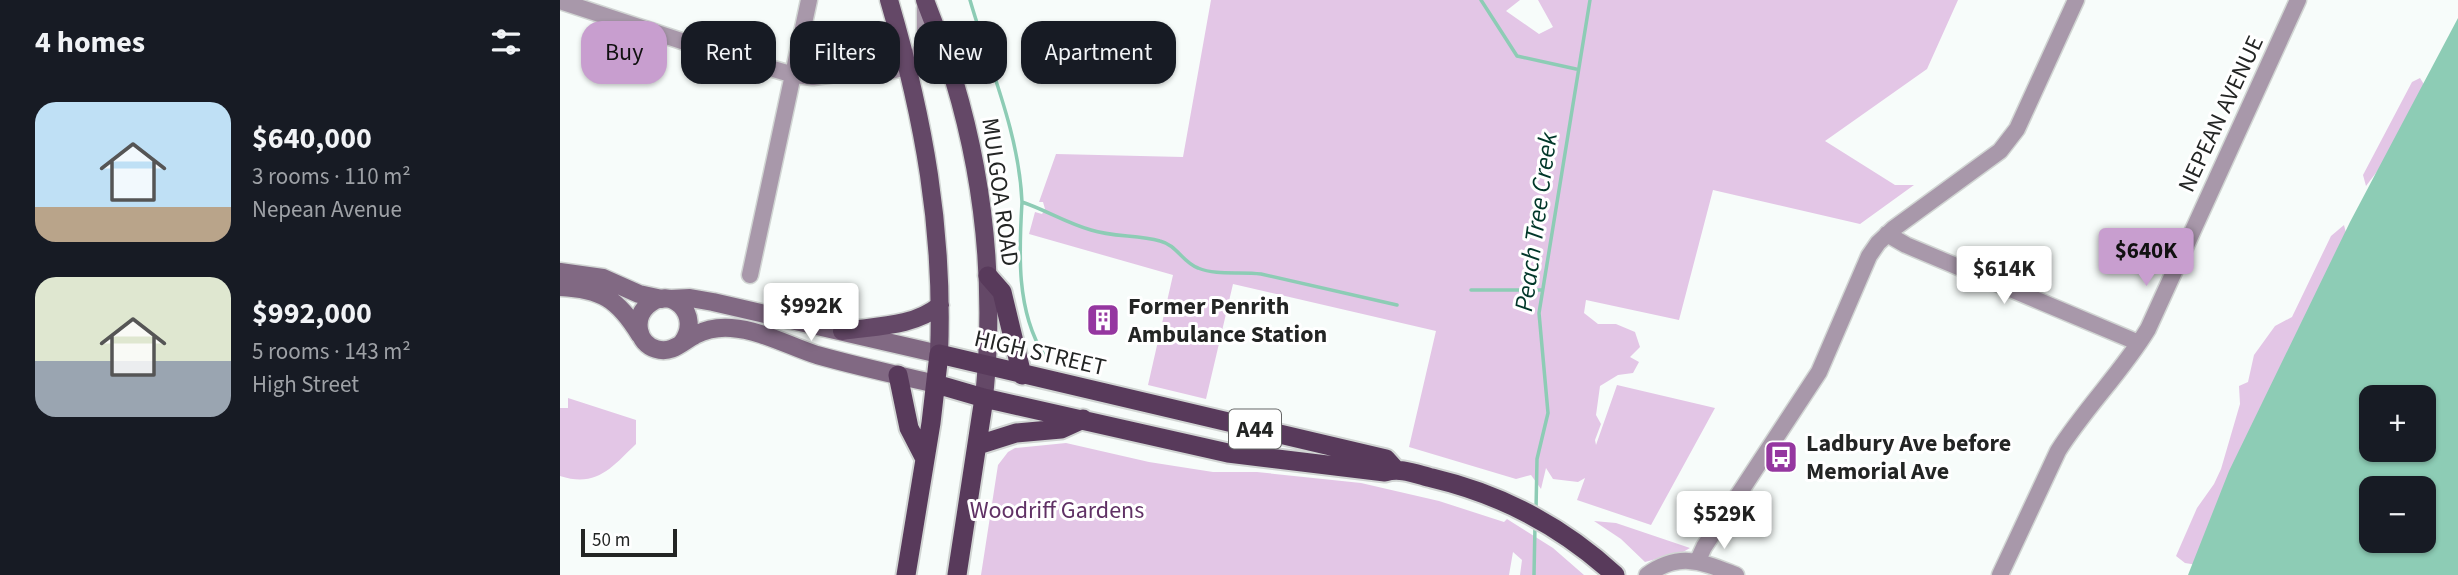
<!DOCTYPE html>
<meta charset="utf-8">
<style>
:root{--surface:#171b24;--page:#20242c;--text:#f1f3f6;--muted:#9ea1a6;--accent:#c89ecf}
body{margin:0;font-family:"Source Sans 3",sans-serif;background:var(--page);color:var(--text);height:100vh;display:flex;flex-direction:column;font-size:26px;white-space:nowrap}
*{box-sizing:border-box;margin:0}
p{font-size:23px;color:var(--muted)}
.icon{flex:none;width:38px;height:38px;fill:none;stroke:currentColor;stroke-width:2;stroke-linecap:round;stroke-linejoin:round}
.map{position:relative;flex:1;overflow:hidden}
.sheet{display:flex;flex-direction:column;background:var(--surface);width:560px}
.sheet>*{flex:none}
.guide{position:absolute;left:21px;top:21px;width:665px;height:63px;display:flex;gap:14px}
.controls{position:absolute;left:1799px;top:385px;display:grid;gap:14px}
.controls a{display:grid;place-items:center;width:77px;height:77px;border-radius:14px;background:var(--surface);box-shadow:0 2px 5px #0004;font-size:35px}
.scale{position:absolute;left:21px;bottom:18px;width:96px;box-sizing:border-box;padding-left:7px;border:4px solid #232524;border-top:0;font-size:19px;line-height:24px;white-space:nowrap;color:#232524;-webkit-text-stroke:5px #fff;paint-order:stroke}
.price{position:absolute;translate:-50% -60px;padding:0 16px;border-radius:7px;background:#fff;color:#222;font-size:23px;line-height:46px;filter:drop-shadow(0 2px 4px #0008)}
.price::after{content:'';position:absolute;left:50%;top:42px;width:21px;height:16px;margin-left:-10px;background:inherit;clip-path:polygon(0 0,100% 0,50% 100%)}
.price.selected{background:var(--accent);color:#111}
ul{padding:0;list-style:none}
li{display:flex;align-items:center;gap:21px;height:175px;padding:0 35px}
li span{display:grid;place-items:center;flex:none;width:196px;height:140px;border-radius:21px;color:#555}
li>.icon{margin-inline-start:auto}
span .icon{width:84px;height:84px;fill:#fffc;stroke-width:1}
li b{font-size:30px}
h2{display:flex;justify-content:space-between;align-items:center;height:84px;padding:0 35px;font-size:30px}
.chip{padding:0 24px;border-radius:21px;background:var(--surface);box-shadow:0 2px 5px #0004;font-size:24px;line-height:63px}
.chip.selected{background:var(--accent);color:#111}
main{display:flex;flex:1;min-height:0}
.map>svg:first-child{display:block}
</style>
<main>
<section class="sheet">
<h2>4 homes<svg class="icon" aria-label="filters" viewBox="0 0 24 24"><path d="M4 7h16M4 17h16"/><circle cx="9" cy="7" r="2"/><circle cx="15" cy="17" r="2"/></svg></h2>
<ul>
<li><span style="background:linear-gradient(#bfe0f5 75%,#b9a48a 0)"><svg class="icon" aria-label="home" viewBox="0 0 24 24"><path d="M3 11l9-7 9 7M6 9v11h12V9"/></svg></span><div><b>$640,000</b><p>3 rooms · 110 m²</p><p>Nepean Avenue</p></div></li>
<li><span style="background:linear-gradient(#dfe7d0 60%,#9aa5b1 0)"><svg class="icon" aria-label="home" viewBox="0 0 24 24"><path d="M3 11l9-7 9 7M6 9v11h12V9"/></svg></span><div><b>$992,000</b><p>5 rooms · 143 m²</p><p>High Street</p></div></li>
</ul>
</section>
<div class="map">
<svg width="1898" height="575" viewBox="0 0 1898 575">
<rect width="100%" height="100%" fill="#f7fcfa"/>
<!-- green -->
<path fill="#e3c6e6" d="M651,0H960L946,11L979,34L993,27L978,0H1398L1367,69L1265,141L1335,185H1354L1300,224L1153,190L1119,320L1026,300L1024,313L1038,324H1056L1075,332L1080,347L1070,357L1079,362L1073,373L1058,375L1040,386L1036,415L1041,424L1035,440L1036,445L1057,385L1155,408L1091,525L1017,500L1025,478L1018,482L993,479L986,468L981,489L971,475L956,479L849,447L876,331L673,284L646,399L588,385L613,275L469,234L475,212L482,214L485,209L483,202H479L496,154L623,157Z
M1860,78L1865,86L1825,161L1806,186L1803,175L1852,82Z
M1784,225L1787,237L1637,565L1625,563L1616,556L1637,508L1654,484L1661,469L1680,404L1679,386L1688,382L1694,355L1715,326L1732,317L1771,236Z
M8,398L76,420V444C52,467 37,488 0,476V408H8Z
M506,443L589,462L653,472H697L801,483L879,501L944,522L947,519L993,548L1024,575H960L962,560L953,552L949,575H421L438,465L448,452L455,448Z
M1034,521L1056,523L1130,548L1123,552L1085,562L1061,539Z"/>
<!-- water -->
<path fill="#8dccb5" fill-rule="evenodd" d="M1898,18V575H1628L1669,471L1790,222ZM1811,397H1864V450H1811ZM1811,488H1864V541H1811Z"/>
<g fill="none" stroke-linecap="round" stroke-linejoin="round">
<!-- stream -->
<path stroke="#8dccb5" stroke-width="3.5" d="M410,0C429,66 459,132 462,202C486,210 506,223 531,230C553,237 577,235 600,241C617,245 622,262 638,268C657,276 681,271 701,274L837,305
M921,0L957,56L1016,69
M462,202C459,252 456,311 484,355
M911,290H982
M976,510L977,459L988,413L979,313L1030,0
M974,575L975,525"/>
<defs>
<path id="minor" d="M0,1L158,53L234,75L253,77L291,72L318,74L347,67L357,58L365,41V8
M291,72C313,60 325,50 337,28
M1327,234L1346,245L1579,343
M190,275L249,0
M1138,560L1144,547L1259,372L1309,256L1318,243L1333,229L1440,151L1457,129L1516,0
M1087,575C1120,551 1142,562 1176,575
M1440,575L1498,451C1525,408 1562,372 1588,329L1738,0"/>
<path id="secondary" d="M0,272L43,278L79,294L102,299
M0,287C42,289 58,299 80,335
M110,299L130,298L153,302L379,354
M122,343C143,315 110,283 87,306C73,319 77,343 96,349C112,354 122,342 135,335C145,330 159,327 171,328C201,330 229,346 257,355C296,366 337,375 376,384"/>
<path id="primary" d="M329,0C364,119 384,230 379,354
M365,0C375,27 386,53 394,80C425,183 435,291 424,398
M282,331C315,326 354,327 380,305"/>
<path id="trunk" d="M428,276L442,292L462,375
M338,375L349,428L365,459
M376,384L424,398L668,453L825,472C840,467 856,474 872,478C940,494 1003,527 1055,575
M418,445L456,433L501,429L523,419
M346,575L371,423L379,354L826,459L835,469
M397,575L424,398"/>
</defs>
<!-- minor casing -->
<use href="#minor" stroke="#d1d5d3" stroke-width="19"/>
<!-- secondary casing -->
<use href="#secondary" stroke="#d1d5d3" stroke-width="21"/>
<!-- primary casing -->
<use href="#primary" stroke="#d1d5d3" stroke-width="21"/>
<!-- trunk casing -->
<use href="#trunk" stroke="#d1d5d3" stroke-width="23"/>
<!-- minor -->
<use href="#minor" stroke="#a898aa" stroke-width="16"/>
<!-- secondary -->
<use href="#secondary" stroke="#816983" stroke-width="18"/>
<!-- primary -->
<use href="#primary" stroke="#644867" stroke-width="18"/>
<!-- trunk -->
<use href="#trunk" stroke="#583a5b" stroke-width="19"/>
</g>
<!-- icons -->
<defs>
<symbol id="building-square" viewBox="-11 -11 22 22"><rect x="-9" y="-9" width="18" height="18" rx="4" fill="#9537a0" stroke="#fff"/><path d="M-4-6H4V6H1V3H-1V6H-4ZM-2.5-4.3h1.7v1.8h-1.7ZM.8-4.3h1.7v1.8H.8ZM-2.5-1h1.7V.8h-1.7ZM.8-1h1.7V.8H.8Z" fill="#fff"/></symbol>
<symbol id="bus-square" viewBox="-11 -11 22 22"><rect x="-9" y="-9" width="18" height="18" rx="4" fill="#9537a0" stroke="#fff"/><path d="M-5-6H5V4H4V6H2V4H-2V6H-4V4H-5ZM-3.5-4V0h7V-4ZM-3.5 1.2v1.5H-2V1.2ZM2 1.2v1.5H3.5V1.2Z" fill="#fff"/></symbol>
</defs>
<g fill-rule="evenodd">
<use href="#building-square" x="524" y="301" width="38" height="38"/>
<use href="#bus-square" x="1202" y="438" width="38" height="38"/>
</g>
<g text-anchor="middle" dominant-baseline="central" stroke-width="6" stroke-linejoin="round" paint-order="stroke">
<!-- shield labels -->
<rect fill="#fff" stroke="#656666" stroke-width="2" x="669" y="409.5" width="52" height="39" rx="5"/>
<g font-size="23" font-weight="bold" fill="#232524">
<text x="695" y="429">A44</text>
</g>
<!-- street labels -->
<g font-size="24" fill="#232524" stroke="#fff">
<text transform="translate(1661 114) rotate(-65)">NEPEAN AVENUE</text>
<text transform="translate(440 192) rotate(82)">MULGOA ROAD</text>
<text transform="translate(480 353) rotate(13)">HIGH STREET</text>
</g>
<!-- poi labels -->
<g font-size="24" font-weight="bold" fill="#232524" stroke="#fff" text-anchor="start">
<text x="568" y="306">Former Penrith<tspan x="568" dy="28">Ambulance Station</tspan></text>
<text x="1246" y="443">Ladbury Ave before<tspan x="1246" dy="28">Memorial Ave</tspan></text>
</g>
<!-- park labels -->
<g font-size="24" fill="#603165" stroke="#fff">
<text x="497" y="510">Woodriff Gardens</text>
</g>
<!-- water labels -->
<g font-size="26" font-style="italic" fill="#003729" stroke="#fff">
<text transform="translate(976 222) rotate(-82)">Peach Tree Creek</text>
</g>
</g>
</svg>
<div class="controls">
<a>+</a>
<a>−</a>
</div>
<div class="scale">50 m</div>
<b class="price selected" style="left:1586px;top:288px">$640K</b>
<b class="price" style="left:1444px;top:306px">$614K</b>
<b class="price" style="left:251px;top:343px">$992K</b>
<b class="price" style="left:1164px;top:551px">$529K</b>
<div class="guide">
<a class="chip selected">Buy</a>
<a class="chip">Rent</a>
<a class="chip">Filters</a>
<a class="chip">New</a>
<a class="chip">Apartment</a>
</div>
</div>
</main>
